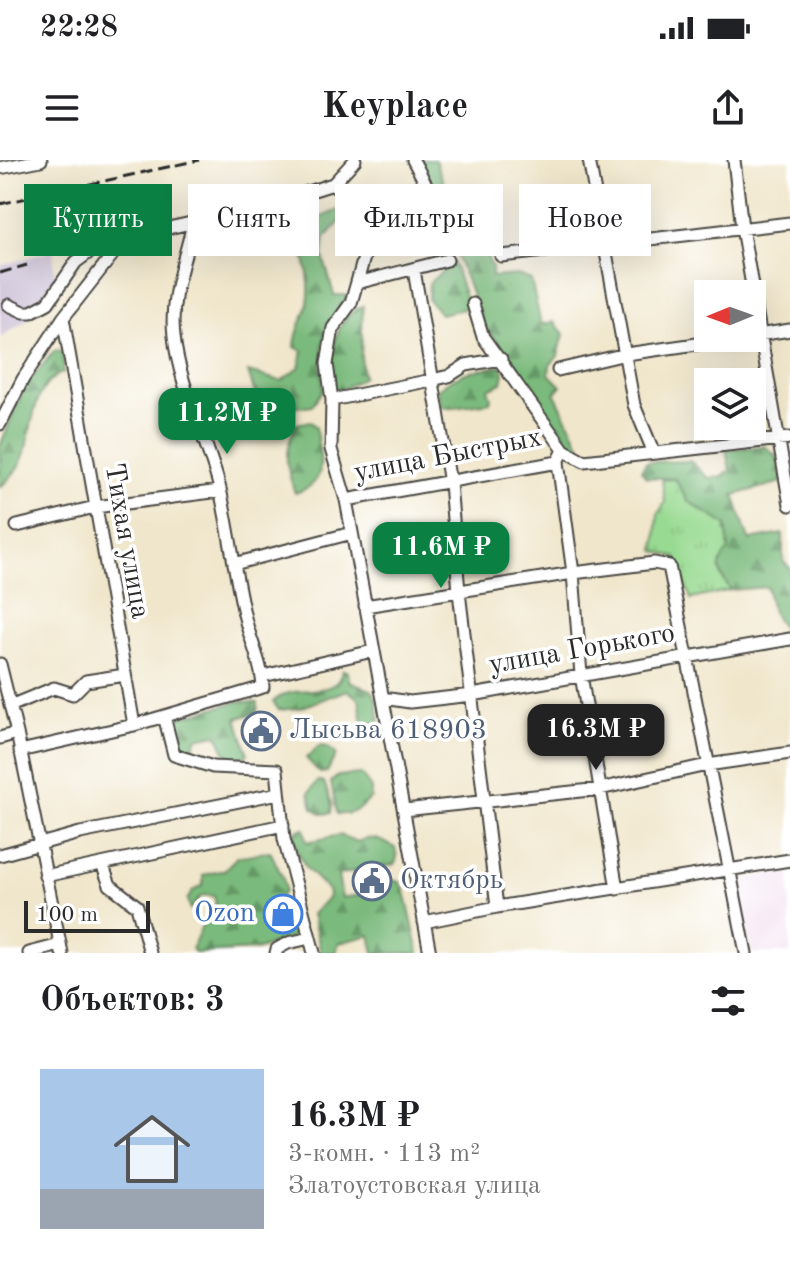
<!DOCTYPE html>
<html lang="ru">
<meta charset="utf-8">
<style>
:root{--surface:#fff;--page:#f2f2f2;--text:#202124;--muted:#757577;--accent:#0b8043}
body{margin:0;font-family:"Old Standard TT",serif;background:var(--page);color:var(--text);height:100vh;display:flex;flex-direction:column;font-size:30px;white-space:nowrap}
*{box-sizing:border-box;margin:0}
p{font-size:26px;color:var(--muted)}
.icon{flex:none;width:44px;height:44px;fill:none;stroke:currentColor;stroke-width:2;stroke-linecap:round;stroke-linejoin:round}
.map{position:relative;height:793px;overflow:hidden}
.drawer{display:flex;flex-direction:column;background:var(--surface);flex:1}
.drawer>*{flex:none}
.hud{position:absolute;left:24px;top:24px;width:742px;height:72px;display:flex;gap:16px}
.needle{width:52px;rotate:269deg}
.controls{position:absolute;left:694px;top:120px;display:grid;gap:16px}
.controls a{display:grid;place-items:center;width:72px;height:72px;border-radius:0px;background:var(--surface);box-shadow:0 8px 32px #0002;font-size:40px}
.scale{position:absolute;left:24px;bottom:20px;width:126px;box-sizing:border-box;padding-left:8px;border:4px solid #2b2b2b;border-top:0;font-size:22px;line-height:28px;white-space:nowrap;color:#2b2b2b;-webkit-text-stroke:6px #fff;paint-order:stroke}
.price{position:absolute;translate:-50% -68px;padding:0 18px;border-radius:16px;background:var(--accent);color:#fff;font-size:26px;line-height:52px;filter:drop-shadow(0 2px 4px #0008)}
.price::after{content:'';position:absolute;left:50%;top:48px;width:24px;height:18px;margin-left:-12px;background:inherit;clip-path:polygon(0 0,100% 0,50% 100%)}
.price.current{background:#222;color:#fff}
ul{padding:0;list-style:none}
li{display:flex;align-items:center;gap:24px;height:200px;padding:0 40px}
li span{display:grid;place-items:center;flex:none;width:224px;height:160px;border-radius:0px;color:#555}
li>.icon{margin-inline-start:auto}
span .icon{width:96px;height:96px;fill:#fffc;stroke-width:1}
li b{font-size:34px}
h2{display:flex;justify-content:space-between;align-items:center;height:96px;padding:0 40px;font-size:34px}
.tag{padding:0 28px;border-radius:0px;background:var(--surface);box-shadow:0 8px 32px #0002;font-size:28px;line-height:72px}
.tag.current{background:var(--accent);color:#fff}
.status{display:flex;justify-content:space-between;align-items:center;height:56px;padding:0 40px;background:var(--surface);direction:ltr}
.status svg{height:22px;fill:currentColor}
header{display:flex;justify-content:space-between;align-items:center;height:104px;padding:0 40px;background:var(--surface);font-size:36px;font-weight:600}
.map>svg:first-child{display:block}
</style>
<div class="status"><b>22:28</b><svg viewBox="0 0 49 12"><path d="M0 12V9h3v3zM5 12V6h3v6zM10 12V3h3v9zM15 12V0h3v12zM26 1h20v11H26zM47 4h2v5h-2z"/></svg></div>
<header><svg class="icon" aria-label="menu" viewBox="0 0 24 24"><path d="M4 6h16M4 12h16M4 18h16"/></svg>Keyplace<svg class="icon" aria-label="share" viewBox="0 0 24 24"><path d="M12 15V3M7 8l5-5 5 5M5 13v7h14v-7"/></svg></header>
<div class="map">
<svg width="790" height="793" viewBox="0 0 790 793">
<defs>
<pattern id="grass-tufts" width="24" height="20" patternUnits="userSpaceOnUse" patternTransform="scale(2)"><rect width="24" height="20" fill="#98da91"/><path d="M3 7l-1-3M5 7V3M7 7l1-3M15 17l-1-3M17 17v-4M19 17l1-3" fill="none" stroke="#83bb7d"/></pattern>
<pattern id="forest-firs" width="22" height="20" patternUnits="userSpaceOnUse" patternTransform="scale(2)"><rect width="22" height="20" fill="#7aba7b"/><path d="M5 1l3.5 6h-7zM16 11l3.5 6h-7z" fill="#649765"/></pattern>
</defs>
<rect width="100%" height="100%" fill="#fff"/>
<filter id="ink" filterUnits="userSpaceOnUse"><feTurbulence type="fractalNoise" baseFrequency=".0125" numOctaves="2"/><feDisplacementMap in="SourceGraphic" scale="16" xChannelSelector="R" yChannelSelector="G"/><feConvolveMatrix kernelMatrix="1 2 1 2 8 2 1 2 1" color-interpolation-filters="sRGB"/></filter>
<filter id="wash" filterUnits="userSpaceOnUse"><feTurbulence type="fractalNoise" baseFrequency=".006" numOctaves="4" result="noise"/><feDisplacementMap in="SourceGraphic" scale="32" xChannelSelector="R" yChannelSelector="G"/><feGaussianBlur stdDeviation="1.8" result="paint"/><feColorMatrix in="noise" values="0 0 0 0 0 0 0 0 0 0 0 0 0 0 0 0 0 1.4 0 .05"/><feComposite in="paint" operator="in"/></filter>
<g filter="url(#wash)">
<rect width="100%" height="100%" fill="#f0e6cb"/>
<!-- built -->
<path fill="#ecd1ea" d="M790,712V793H751L741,719Z"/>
<!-- industrial -->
<path fill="#cbbfd5" d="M53,90L56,140L0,178V106Z"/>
<!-- grass -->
<path fill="url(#grass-tufts)" stroke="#62825e" stroke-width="2" d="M675,319L688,341L726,365L729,389C714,408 719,413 731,430L691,439L676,397L655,391L658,354L665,342L662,320Z"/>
<!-- forest -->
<path fill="url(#forest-firs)" stroke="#527253" stroke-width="2" d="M419,0H435L445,26L460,33C465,46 477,51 490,53L498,71L499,91L487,97L492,107V117L518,115L531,120L541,164L554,162L564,174L558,196L550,205L549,214L561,226L555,234L584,293L576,291L565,282L517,205L485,168Z
M345,47L358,62L339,63L325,78L323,96L334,135H346C344,150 333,155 327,167C321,181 322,215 323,230L312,245L300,247L285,243V232L269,234L270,246H259L248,212L281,221L299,208L303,191L295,187C296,171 301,164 306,150C315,124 303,93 296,68Z
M453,102L469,148L440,154L428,139L429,123Z
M363,146L361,196L363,217L343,229H334C331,198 330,161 363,146Z
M62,190L64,212C33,223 33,265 25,292C21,306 11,318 0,327V286L24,228L54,191Z
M502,206L504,214L502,223L488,229L491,237L490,242L446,248L440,245L438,229C458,212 477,209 502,206Z
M310,261L316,267C319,297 331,323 295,333C285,304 283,293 296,264Z
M764,286L777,296L782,322L734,335L749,380L783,374V401L790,408V473C773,463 770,445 767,427L731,430C719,413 714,408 729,389L726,365L688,341L675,319L646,317L641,310L646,302L690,301L708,318L722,317L730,310L726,290Z
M343,510L348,512L349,521L371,530L377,540L380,566L374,572L365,575L359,539L347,530L300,548L279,550L273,542C290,524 323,536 337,522C340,519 341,514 343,510Z
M240,541L258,543L257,553L237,558L248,594L241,600H229L217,574L196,578L193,593L185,595L178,586L173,564L180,557Z
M319,586L327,587L336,594L327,612L320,613L306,598Z
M361,614L371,628V638C361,648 352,656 337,654L331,622L338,616Z
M318,621L324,622L332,644L331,653L321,654L313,648L309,632Z
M304,668L307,682L340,675L357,682C372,674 382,681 395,688L397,697L395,704L362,713V717L357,718L355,711L338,715L342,738L360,735L359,728L364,727L366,734L385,730V726L392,720L400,722L405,731L419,793H374L370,775L339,783L335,793H321L312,754L329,737L328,730L306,708L291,678L296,671Z
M270,691L283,718L285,730L277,742L279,756C291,760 296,762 295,776L256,790L195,793L192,788L202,766L216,744L214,736L202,735L190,749L187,740L193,731L203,725V715L224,710L237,697Z"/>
</g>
<g filter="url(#ink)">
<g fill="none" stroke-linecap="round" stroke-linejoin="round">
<defs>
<path id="minor" d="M413,0L428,28L440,56
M589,0L634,245L654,293
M734,0L742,68L790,345
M0,8L41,0
M333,24L361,57L365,94L351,143L333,168L327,204L332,240L331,289L346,340L430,793
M501,96L790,63
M414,110L450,323L459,432L497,747
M357,123L447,100
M473,144L483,177L564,290
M9,145L24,152H31L48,143L76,102L99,85H120
M63,158L134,565
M752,176L790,170
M558,210L626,194L739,178
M332,240L432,220L449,216L466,205L501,199
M0,264L23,219L63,158L120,85L146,73L254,49L333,24L355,0
M558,302L573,413L581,515L617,729
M346,340L558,302L564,290L584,301L790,278
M17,366L95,347L220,331
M234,404L352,373
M365,446L573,413L654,403L669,406L746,793
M0,504L17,573L62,793
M263,516L373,491
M383,538L410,542L472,535L790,479
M10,546L54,528L73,534L86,521L125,515
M164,556L174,595L213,607L277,610L284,679L314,793
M0,578L17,573
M20,591L134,565L263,527C262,505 252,484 246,462C235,418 230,373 220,329C208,280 179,227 174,176C169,137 185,101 193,63
M404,650L600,629L707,605L790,593
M0,695L80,673L279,633
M102,704L110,725L137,746L150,793
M45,716L283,665
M424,762L497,747L790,700
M29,793L60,785
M276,793L277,789L288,783L310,778"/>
</defs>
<!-- minor casing -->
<use href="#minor" stroke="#494743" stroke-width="15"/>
<!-- minor -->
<use href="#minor" stroke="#fff" stroke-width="11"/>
<!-- rail -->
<path stroke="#2b2b2b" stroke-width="3" stroke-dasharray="12 6" stroke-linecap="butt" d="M0,44L199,0
M0,113L27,105"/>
</g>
</g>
<!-- icons -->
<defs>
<symbol id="civic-ring" viewBox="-11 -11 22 22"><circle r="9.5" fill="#fff" stroke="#5c6f8a" stroke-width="1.5"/><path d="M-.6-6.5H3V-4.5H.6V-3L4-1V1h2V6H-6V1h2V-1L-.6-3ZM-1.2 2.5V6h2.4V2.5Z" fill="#5c6f8a"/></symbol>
<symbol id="shop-ring" viewBox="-11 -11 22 22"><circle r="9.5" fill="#fff" stroke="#3f7fe0" stroke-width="1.5"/><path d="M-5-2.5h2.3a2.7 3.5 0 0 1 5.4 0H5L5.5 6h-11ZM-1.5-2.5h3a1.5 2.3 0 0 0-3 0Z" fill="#3f7fe0"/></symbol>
</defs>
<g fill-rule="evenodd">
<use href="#civic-ring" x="239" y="549" width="44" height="44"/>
<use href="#civic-ring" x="350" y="699" width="44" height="44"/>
<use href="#shop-ring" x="261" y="732" width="44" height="44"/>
</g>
<g text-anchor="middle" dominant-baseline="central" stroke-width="7" stroke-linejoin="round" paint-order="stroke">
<!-- street labels -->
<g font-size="28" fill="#2b2b2b" stroke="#fff">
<text transform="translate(448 296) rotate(-11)">улица Быстрых</text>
<text transform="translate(126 381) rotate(80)">Тихая улица</text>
<text transform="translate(582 490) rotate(-10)">улица Горького</text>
</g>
<!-- service labels -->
<g font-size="28" fill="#4e5e75" stroke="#fff" text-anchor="start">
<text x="289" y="571">Лысьва 618903</text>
<text x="400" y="721">Октябрь</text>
</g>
<!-- shop labels -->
<g font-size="28" fill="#366cbe" stroke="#fff" text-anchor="end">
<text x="255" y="754">Ozon</text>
</g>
</g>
</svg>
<div class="controls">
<a><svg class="needle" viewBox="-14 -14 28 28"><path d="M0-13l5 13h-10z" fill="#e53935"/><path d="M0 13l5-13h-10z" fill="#757577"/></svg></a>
<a><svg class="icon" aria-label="layers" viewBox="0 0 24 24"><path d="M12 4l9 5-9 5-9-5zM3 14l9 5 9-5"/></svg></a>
</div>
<div class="scale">100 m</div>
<b class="price" style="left:227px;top:296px">11.2M ₽</b>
<b class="price" style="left:441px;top:430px">11.6M ₽</b>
<b class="price current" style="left:596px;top:612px">16.3M ₽</b>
<div class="hud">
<a class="tag current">Купить</a>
<a class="tag">Снять</a>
<a class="tag">Фильтры</a>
<a class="tag">Новое</a>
</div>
</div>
<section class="drawer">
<h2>Объектов: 3<svg class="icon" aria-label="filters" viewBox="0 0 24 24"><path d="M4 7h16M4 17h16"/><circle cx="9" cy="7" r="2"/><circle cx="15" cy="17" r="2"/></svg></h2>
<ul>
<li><span style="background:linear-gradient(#a9c7e8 75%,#9aa5b1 0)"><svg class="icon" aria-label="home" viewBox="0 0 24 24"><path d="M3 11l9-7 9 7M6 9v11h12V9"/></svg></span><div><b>16.3M ₽</b><p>3-комн. · 113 m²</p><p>Златоустовская улица</p></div></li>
</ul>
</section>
